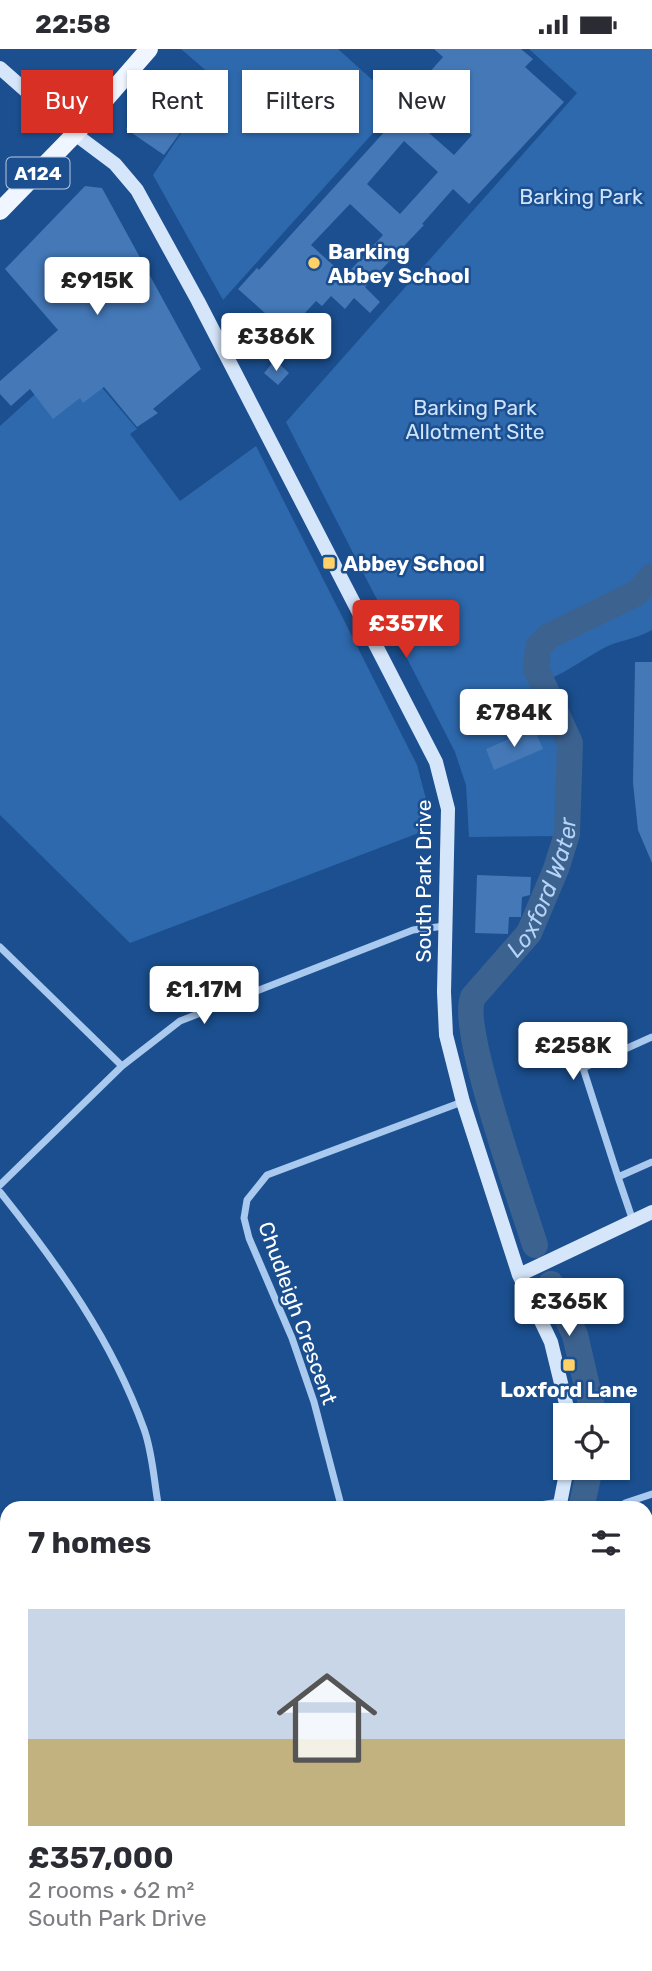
<!DOCTYPE html>
<meta charset="utf-8">
<style>
:root{--surface:#fff;--page:#f2f2f3;--text:#2b2b33;--muted:#7c7c81;--accent:#d93025}
body{margin:0;font-family:Rubik,sans-serif;background:var(--page);color:var(--text);height:100vh;display:flex;flex-direction:column;font-size:26px;white-space:nowrap}
*{box-sizing:border-box;margin:0}
p{font-size:23px;color:var(--muted)}
.icon{flex:none;width:38px;height:38px;fill:none;stroke:currentColor;stroke-width:2;stroke-linecap:round;stroke-linejoin:round}
.map{position:relative;flex:1;overflow:hidden}
.sheet{position:absolute;left:0px;top:1452px;width:653px;height:471px;display:flex;flex-direction:column;background:var(--surface);border-radius:21px 21px 0 0;box-shadow:0 2px 5px #0004}
.sheet>*{flex:none}
.guide{position:absolute;left:21px;top:21px;width:611px;height:63px;display:flex;gap:14px}
.tools{position:absolute;left:553px;top:1354px;display:grid;gap:14px}
.tools a{display:grid;place-items:center;width:77px;height:77px;border-radius:0px;background:var(--surface);box-shadow:0 2px 5px #0004;font-size:35px}
.price{position:absolute;translate:-50% -60px;padding:0 16px;border-radius:7px;background:#fff;color:#222;font-size:23px;line-height:46px;filter:drop-shadow(0 2px 4px #0008)}
.price::after{content:'';position:absolute;left:50%;top:42px;width:21px;height:16px;margin-left:-10px;background:inherit;clip-path:polygon(0 0,100% 0,50% 100%)}
.price.selected{background:var(--accent);color:#fff}
ul{padding:0;list-style:none}
li{display:grid;align-content:center;gap:14px;height:371px;padding:0 28px}
li span{display:grid;place-items:center;height:217px;border-radius:0px;color:#555}
li>.icon{margin-inline-start:auto}
span .icon{width:126px;height:126px;fill:#fffc;stroke-width:1}
li b{font-size:30px}
h2{display:flex;justify-content:space-between;align-items:center;height:84px;padding:0 28px;font-size:30px}
.chip{padding:0 24px;border-radius:0px;background:var(--surface);box-shadow:0 2px 5px #0004;font-size:24px;line-height:63px}
.chip.selected{background:var(--accent);color:#fff}
.status{display:flex;justify-content:space-between;align-items:center;height:49px;padding:0 35px;background:var(--surface);direction:ltr}
.status svg{height:19px;fill:currentColor}
.map>svg:first-child{display:block}
</style>
<div class="status"><b>22:58</b><svg viewBox="0 0 49 12"><path d="M0 12V9h3v3zM5 12V6h3v6zM10 12V3h3v9zM15 12V0h3v12zM26 1h20v11H26zM47 4h2v5h-2z"/></svg></div>
<div class="map">
<svg width="652" height="1922" viewBox="0 0 652 1922">
<rect width="100%" height="100%" fill="#1b4f8f"/>
<!-- green -->
<path fill="#2e69ad" d="M181,0H338L399,55L223,251L153,126L217,31Z
M529,0H652V520L636,540L548,583L531,605L534,626L566,696L563,787L469,788L466,736L455,703L286,373L577,44Z
M76,308L137,380L130,385L180,452L256,397L417,716L426,750L429,780L130,894L0,766V377Z
M652,540V581C637,590 619,591 604,599C585,609 569,622 549,630L542,612L548,599L639,552Z
M206,1916H408V1922H207Z"/>
<g fill="none" stroke-linecap="round" stroke-linejoin="round">
<!-- river -->
<g stroke="#3c6290" stroke-width="26">
<path id="s1" d="M535,1196C522,1154 459,979 473,948L529,884L556,820L567,785L570,694L536,620L538,598L549,587L637,544L652,527"/>
<path d="M551,1235L575,1286L594,1367"/>
<path d="M581,1460L590,1419"/>
<path d="M524,1916V1922"/>
</g>
</g>
<!-- building -->
<path fill="#4478b7" fill-rule="evenodd" d="M434,0H521L533,10L525,18L564,53L469,155L453,140L422,175L424,176L365,238L380,253L370,264L354,249L345,260L331,247L322,257L316,252L294,276L281,264L274,272L238,240L257,219L259,221L425,38L420,34L443,8ZM438,55L472,86L454,106L420,76ZM404,92L438,123L400,165L367,135ZM350,155L383,186L345,227L311,196Z
M151,45L165,54L167,50L175,56L178,51L195,63L164,106L126,80Z
M85,137L102,139L201,320L153,360L158,364L137,378L104,338L83,354L80,349L53,370L30,340L11,357L0,345V332L58,281L5,220Z
M275,311L289,324L278,336L264,324Z
M635,613H652V814L638,781L633,734Z
M534,679L543,700L494,721L486,700Z
M477,826L531,828L530,846L522,848L521,868H509L508,885L475,884Z"/>
<g fill="none" stroke-linecap="round" stroke-linejoin="round">
<!-- street -->
<path stroke="#a9c9ee" stroke-width="7" d="M0,898L122,1017
M618,1128L583,1019L652,988
M0,1136L122,1017L180,972L413,881L445,877
M0,1143C59,1217 112,1291 144,1380C153,1405 154,1434 159,1460
M633,1172L618,1128L652,1113
M625,1454L652,1445
M342,1460L314,1353L292,1289L249,1189L244,1169L247,1151L267,1126L462,1053
M513,1460L560,1453
M0,1600L7,1643
M646,1610L652,1606
M0,1726L7,1725
M646,1804L652,1800
M53,1916L54,1922
M472,1922L481,1916"/>
<!-- secondary -->
<path stroke="#d6e6fa" stroke-width="14" d="M0,19L75,85L115,115L137,141L198,252L436,713L448,760L444,943L446,986L463,1053L519,1226L551,1293L569,1367
M519,1226L652,1163
M559,1460L567,1419
M426,1916V1922"/>
<!-- primary -->
<path stroke="#f0f6ff" stroke-width="18" d="M0,162L75,85L149,0"/>
</g>
<!-- markers -->
<g fill="#ffd166" stroke="#1b4f8f" stroke-width="2.5">
<circle cx="314" cy="214" r="7"/>
<rect x="322" y="507" width="14" height="14" rx="3.5"/>
<rect x="562" y="1309" width="14" height="14" rx="3.5"/>
</g>
<g text-anchor="middle" dominant-baseline="central" stroke-width="5" stroke-linejoin="round" paint-order="stroke">
<!-- shield labels -->
<rect fill="#1b4f8f" stroke="#bbcadd" stroke-width="2" x="6.5" y="108.5" width="63" height="31" rx="5"/>
<g font-size="19" font-weight="bold" fill="#fff">
<text x="38" y="124">A124</text>
</g>
<!-- park labels -->
<g font-size="21" fill="#cfe3fa" stroke="#1b4f8f">
<text x="581" y="147">Barking Park</text>
<text x="475" y="358">Barking Park<tspan x="475" dy="24">Allotment Site</tspan></text>
</g>
<!-- poi labels -->
<g font-size="21" font-weight="bold" fill="#fff" stroke="#1b4f8f" text-anchor="start">
<text x="328" y="202">Barking<tspan x="328" dy="24">Abbey School</tspan></text>
<text x="343" y="514">Abbey School</text>
<text x="569" y="1340" text-anchor="middle">Loxford Lane</text>
</g>
<!-- street labels -->
<g font-size="21" fill="#fff" stroke="#1b4f8f">
<text transform="translate(423 832) rotate(-90)">South Park Drive</text>
<text transform="translate(298 1264) rotate(70)">Chudleigh Crescent</text>
</g>
<!-- water labels -->
<g font-size="23" font-style="italic" fill="#b5d3f5" stroke="#1b4f8f">
<text stroke="none"><textPath href="#s1" startOffset="390">Loxford Water</textPath></text>
</g>
</g>
</svg>
<div class="tools">
<a><svg class="icon" aria-label="locate" viewBox="0 0 24 24"><circle cx="12" cy="12" r="6"/><path d="M12 2v4M12 18v4M2 12h4M18 12h4"/></svg></a>
</div>
<b class="price" style="left:97px;top:268px">£915K</b>
<b class="price" style="left:276px;top:324px">£386K</b>
<b class="price selected" style="left:406px;top:611px">£357K</b>
<b class="price" style="left:514px;top:700px">£784K</b>
<b class="price" style="left:204px;top:977px">£1.17M</b>
<b class="price" style="left:573px;top:1033px">£258K</b>
<b class="price" style="left:569px;top:1289px">£365K</b>
<div class="guide">
<a class="chip selected">Buy</a>
<a class="chip">Rent</a>
<a class="chip">Filters</a>
<a class="chip">New</a>
</div>
<section class="sheet">
<h2>7 homes<svg class="icon" aria-label="filters" viewBox="0 0 24 24"><path d="M4 7h16M4 17h16"/><circle cx="9" cy="7" r="2"/><circle cx="15" cy="17" r="2"/></svg></h2>
<ul>
<li><span style="background:linear-gradient(#c9d6e8 60%,#c2b280 0)"><svg class="icon" aria-label="home" viewBox="0 0 24 24"><path d="M3 11l9-7 9 7M6 9v11h12V9"/></svg></span><div><b>£357,000</b><p>2 rooms · 62 m²</p><p>South Park Drive</p></div></li>
</ul>
</section>
</div>
